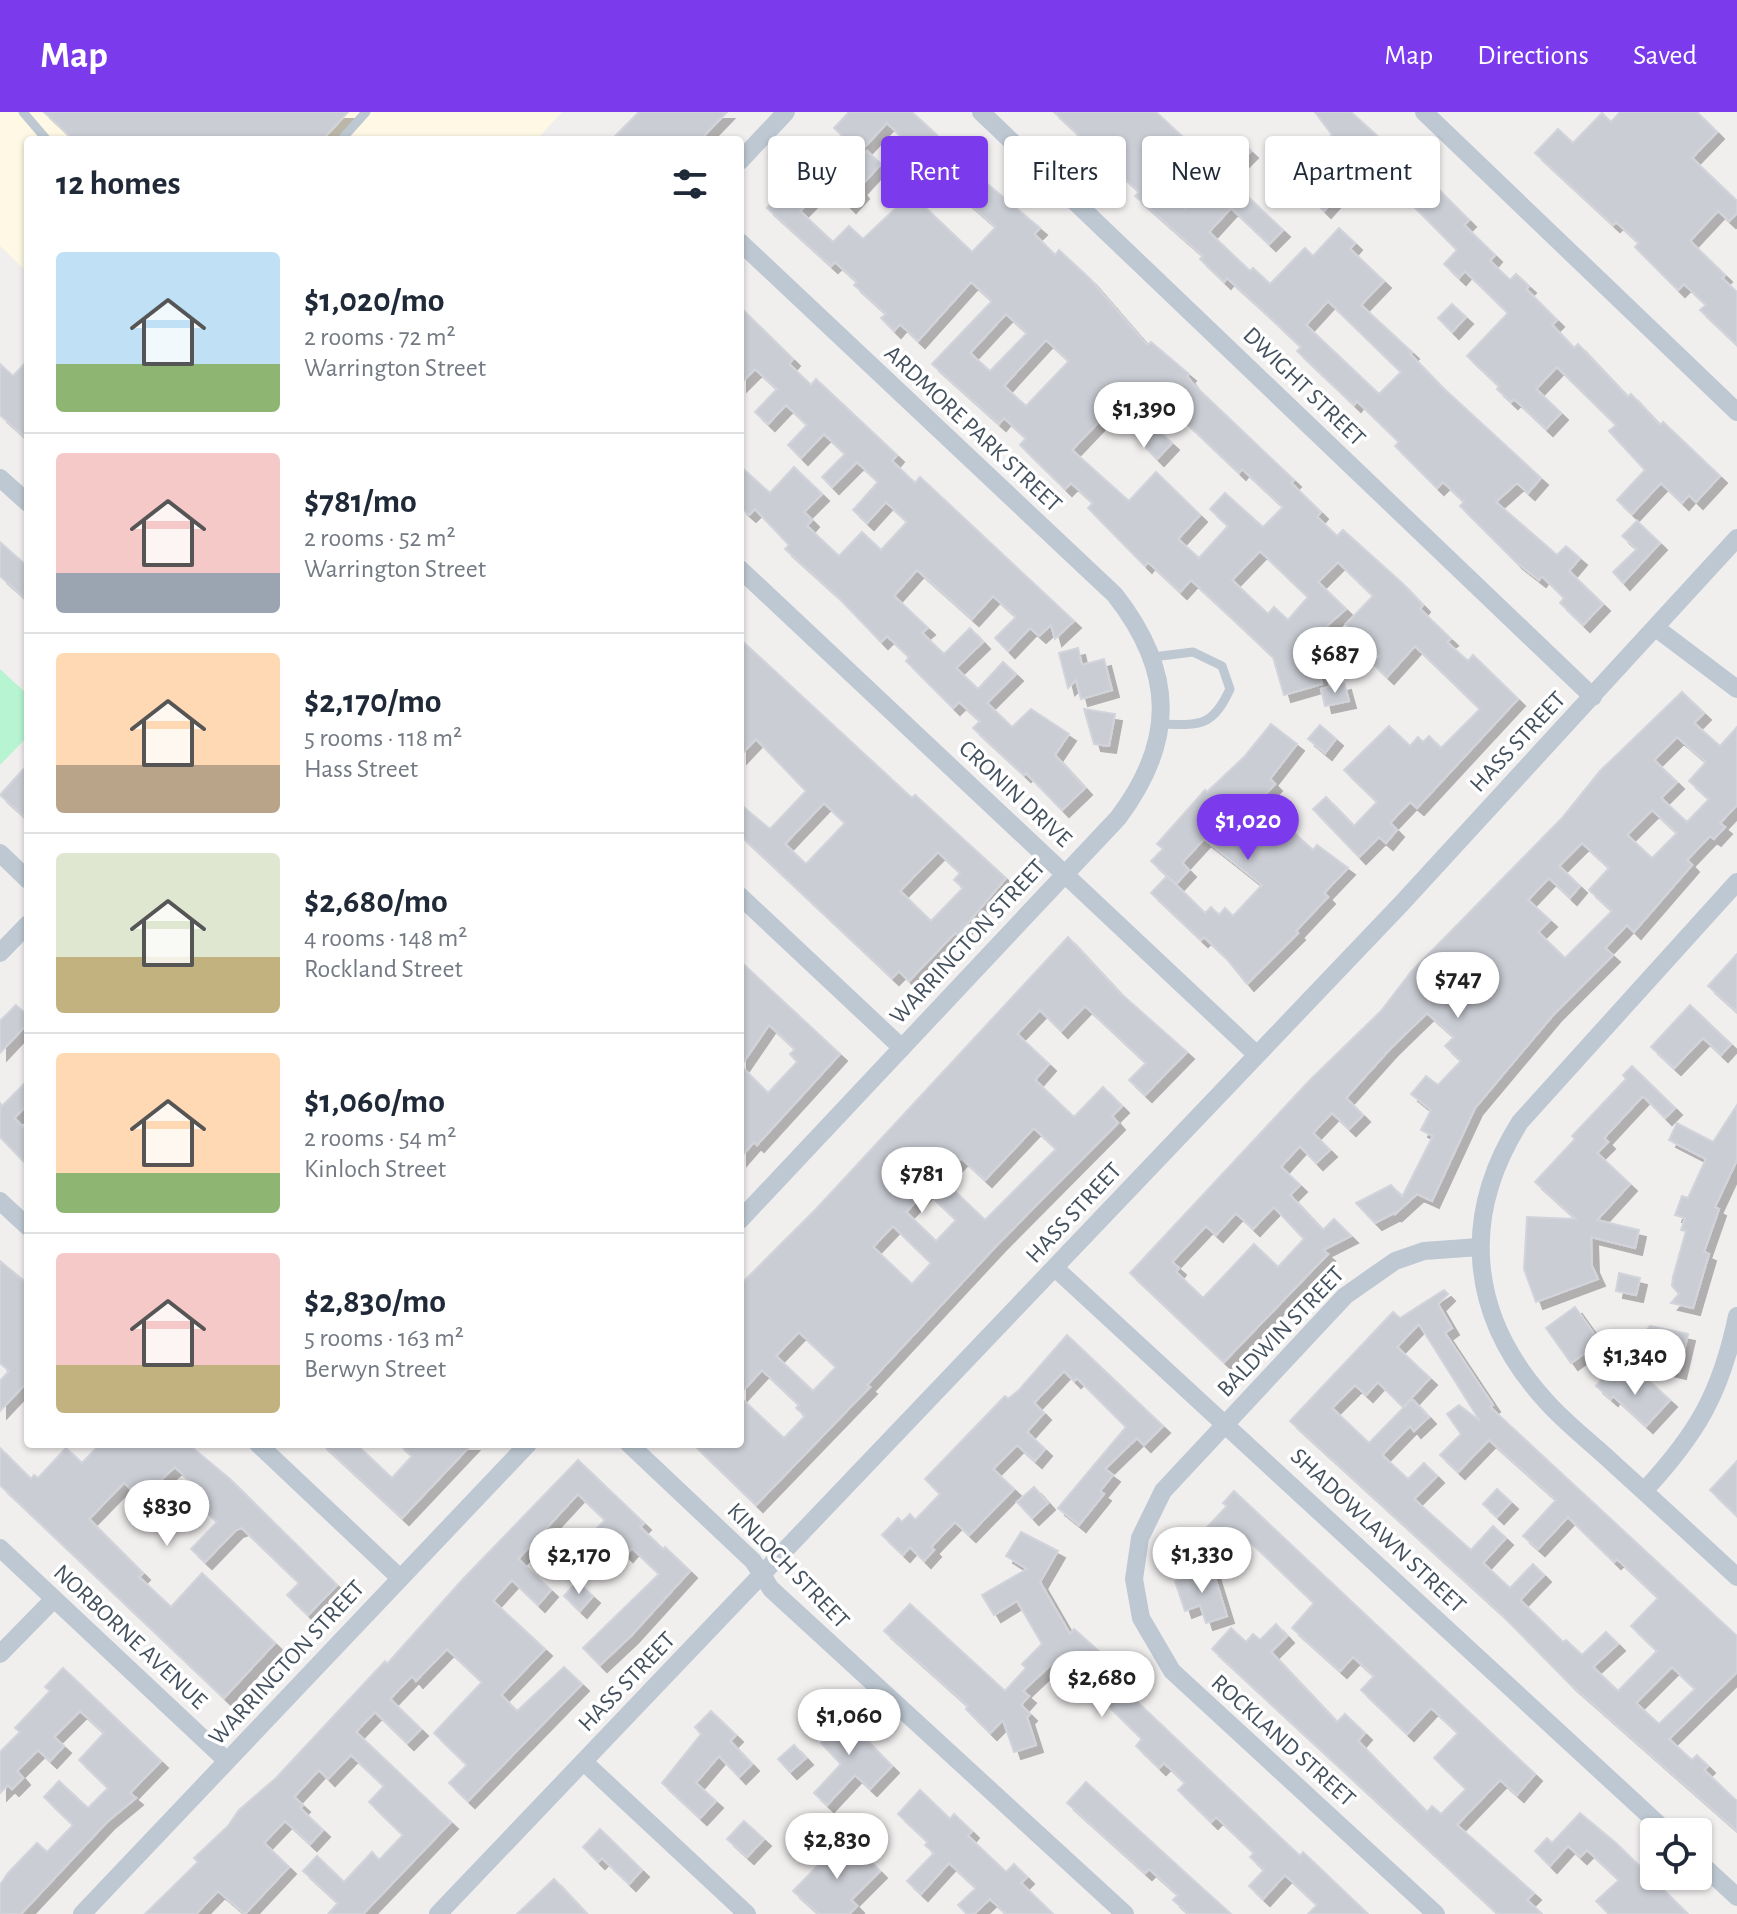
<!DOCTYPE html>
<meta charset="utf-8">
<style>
:root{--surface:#fff;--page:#f2f2f3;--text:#1f2937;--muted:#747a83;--line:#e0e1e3;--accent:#7c3aed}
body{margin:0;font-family:"Alegreya Sans",sans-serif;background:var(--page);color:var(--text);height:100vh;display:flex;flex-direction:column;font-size:30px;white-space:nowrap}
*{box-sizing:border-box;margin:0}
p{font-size:26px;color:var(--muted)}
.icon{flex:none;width:44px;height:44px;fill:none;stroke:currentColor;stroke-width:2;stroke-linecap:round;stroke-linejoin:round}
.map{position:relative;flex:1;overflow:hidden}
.details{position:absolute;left:24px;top:24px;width:720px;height:1312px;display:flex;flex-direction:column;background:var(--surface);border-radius:8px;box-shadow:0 2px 6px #0004}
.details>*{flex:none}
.hud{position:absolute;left:768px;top:24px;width:760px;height:72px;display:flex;gap:16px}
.buttons{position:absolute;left:1640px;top:1706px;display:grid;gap:16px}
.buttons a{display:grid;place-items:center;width:72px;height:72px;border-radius:8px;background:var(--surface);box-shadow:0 2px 6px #0004;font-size:40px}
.price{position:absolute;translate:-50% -68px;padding:0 18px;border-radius:28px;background:#fff;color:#222;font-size:26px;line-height:52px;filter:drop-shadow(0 2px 4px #0008)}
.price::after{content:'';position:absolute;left:50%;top:48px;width:24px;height:18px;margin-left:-12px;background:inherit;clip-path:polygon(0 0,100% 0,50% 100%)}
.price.selected{background:var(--accent);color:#fff}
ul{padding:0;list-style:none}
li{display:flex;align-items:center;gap:24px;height:200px;padding:0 32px}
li+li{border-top:2px solid var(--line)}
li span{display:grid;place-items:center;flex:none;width:224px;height:160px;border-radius:8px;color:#555}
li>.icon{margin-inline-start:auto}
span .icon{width:96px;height:96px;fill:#fffc;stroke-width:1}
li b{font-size:34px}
h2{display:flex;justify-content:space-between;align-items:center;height:96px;padding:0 32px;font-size:34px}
.pill{padding:0 28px;border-radius:8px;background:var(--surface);box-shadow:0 2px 6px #0004;font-size:28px;line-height:72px}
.pill.selected{background:var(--accent);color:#fff}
header{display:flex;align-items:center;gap:48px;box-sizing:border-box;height:112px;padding:0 40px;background:var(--accent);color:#fff}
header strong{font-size:38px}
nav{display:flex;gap:44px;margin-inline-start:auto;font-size:28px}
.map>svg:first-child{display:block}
</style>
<header>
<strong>Map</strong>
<nav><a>Map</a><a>Directions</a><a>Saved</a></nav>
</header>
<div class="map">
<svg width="1737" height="1802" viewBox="0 0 1737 1802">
<defs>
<filter id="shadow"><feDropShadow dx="7" dy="7" stdDeviation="0" flood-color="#0004"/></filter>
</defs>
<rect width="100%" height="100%" fill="#f1eeee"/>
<!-- commercial -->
<path fill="#fef8e5" d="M0,0H562L536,28H28V161L0,134Z"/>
<!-- green -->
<path fill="#b7f4d2" d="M0,557L28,583V624L0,653Z"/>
<!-- building -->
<path fill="#cacdd4" stroke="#d2d4db" stroke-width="2" fill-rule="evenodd" filter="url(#shadow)" d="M44,0H348L322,28H74Z
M639,0H727L700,28H611Z
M849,0H912L937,23L933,27L976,67L978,64L1040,116L1034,122L1055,143L1059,138L1089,166L1147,233L1151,230L1189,262L1187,264L1194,273L1294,368L1291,371L1321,400L1317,405L1337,424L1343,418L1401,470L1423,493L1420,497L1451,527L1447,530L1468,549L1473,543L1518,587L1417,696L1410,690L1390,711L1397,718L1386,731L1379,725L1359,745L1313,697L1326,685L1354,714L1377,690L1344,658L1389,614L1410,634L1418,625L1423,630L1429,624L1441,636L1480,597L1415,534L1387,565L1373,552L1380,544L1346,512L1373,484L1338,450L1318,470L1346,497L1310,529L1322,572L1284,583L1273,545L1233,507L1191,468L1180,480L1148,450L1145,454L1088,396L1093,391L1071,371L1065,377L1020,333L1026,326L1004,306L999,312L932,252L992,189L971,170L918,229L900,212L894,219L881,206L886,202L854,173L857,170L835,150L831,154L767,96L795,66L792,63L806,49L811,54L820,46L836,62L800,99L833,130L849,114L863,127L897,95L888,86L902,73L972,140L996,115L926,54L929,51L887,11L860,40L834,16ZM1006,202L1027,221L990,259L970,241ZM1046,228L1069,249L1026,294L1004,274ZM1161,277L1185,300L1180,305L1239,361L1242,357L1283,395L1263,415L1225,381L1210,397L1228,414L1199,446L1178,427L1200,403L1156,360L1129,389L1072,338L1111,297L1146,330L1143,333L1157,347L1172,331L1139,301ZM1260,439L1308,485L1288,508L1274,495L1268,502L1232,468Z
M1054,0H1156L1182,24L1168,39L1163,34L1142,56L1185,97L1207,74L1188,57L1203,42L1212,51L1237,26L1251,39L1226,64L1283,118L1269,132L1231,96L1209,120L1250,159L1253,156L1270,172L1305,136L1313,144L1339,116L1355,131L1350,137L1384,169L1361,193L1412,240L1410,242L1441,274L1541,366L1528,381L1517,371L1496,390L1557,443L1566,434L1580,446L1569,459L1603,492L1583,513L1560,491L1564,486L1542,464L1539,468L1516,450L1460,394L1464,390L1443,370L1437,376L1395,334L1399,330L1357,289L1354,293L1297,239L1301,235L1260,196L1227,166L1224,170L1200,147L1203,144L1135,84L1139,80ZM1328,189L1401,260L1379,282L1306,213Z
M1315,0H1351L1412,55L1414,53L1469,108L1464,113L1495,143L1490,149L1510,168L1516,162L1529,174L1526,177L1557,208L1552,213L1574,236L1578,232L1628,285L1631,282L1660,313L1663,310L1720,364L1696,390L1689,383L1682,391L1661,371L1632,402L1617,388L1645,358L1609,319L1616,313L1557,255L1536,277L1561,301L1546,317L1514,287L1511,290L1497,277L1499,274L1467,244L1508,201L1465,159L1459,166L1444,152L1457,138L1384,64L1350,34L1339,44L1325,30L1332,23Z
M1620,0H1697L1717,20L1692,46L1737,89V101L1729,109L1718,99L1690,129L1725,163L1722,166L1737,180V233L1700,198L1706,193L1684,172L1678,178L1635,135L1639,131L1616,110L1613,113L1535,41L1558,17L1573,31L1602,1L1611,10Z
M867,39L881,52L859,76L862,80L849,94L832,77Z
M1328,65L1342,79L1324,99L1309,84Z
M1452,192L1466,205L1452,220L1438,206Z
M740,195L793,247L789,252L811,273L816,267L897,343L892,349L915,371L920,365L1074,509L1055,527L1051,513L1039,524L1030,516L1008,539L995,526L1016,505L993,484L972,507L917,458L894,484L928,516L922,521L944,542L970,516L983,530L956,556L978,577L1003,550L1016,562L987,591L1012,615L1031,597L1069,622L1055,643L1085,676L1062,698L1026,661L1024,663L973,616L980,609L959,590L953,596L906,549L909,545L887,524L881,530L837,484L785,437L789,433L755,397L749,403L740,395V354L770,381L794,355L822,382L804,400L812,408L807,414L839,444L862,420L881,438L907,410L886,390L867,411L853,398L878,370L857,350L832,375L822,365L845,342L824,322L801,346L788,333L807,313L786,293L768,312L755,300L777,277L755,257L740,272Z
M28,248V328L0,303V252L13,264Z
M1637,409L1660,431L1623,471L1613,460L1637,437L1622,424Z
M0,430L28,455V489L0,464Z
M740,527L912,686L915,683L1006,766L958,823L955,821L909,869L899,859L892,866L740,723V692L770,717L806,679L756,627L740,644ZM824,691L845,711L806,752L785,732ZM938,740L960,761L954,768L963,776L931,809L900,779Z
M1078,536L1082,553L1104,547L1112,578L1081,587L1076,568L1068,576L1059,541Z
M1344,571L1349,589L1325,594L1321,577Z
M1682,580L1704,601L1694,611L1720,634L1737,615V693L1720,711L1725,715L1714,727L1710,724L1687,748L1692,753L1634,820L1627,813L1605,836L1613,843L1554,902L1475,996L1432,1089L1417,1082L1394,1103L1396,1100L1375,1111L1356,1091L1391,1073L1402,1085L1433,1024L1421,1018L1431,998L1411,982L1426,964L1438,973L1461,949L1445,934L1454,925L1427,901L1390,937L1346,986L1363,1003L1349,1017L1332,1001L1313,1021L1330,1038L1316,1051L1300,1034L1281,1055L1300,1073L1290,1083L1323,1118L1334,1107L1351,1124L1323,1138L1328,1142L1224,1250L1130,1161L1310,968L1381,899L1411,860L1563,705L1600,659ZM1677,625L1706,650L1689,669L1709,687L1687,710L1661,686L1677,670L1654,648ZM1652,698L1677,721L1652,746L1627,723ZM1582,731L1609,756L1589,778L1612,799L1565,846L1538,820L1550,808L1528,788L1549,766L1570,786L1580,774L1559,754ZM1274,1095L1304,1127L1278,1155L1254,1132L1203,1186L1176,1160L1179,1156L1172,1150L1206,1114L1216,1123L1236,1101L1253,1117Z
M1084,597L1115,602L1109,634L1094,632Z
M1271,612L1297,632L1270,667L1275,672L1259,689L1313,738L1317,733L1348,756L1324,781L1328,785L1296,819L1298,821L1247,872L1226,846L1204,825L1201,828L1151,781L1167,764L1205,801L1211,795L1219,803L1225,796L1233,804L1262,773L1204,727L1182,751L1189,758L1176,772L1151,749L1163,737L1157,732L1205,678L1207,680L1245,644Z
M1320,613L1336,627L1325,641L1308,627Z
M28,652V708L0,683Z
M1068,825L1119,880L1187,940L1145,983L1129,968L1146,951L1085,894L1061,919L1040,898L1017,922L1049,952L1035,968L1074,1005L1103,975L1122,994L1112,1004L1118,1011L998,1132L867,1273L870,1275L756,1393L693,1332H740V1285L784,1326L805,1304L796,1296L799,1293L762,1258L740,1282V1173L817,1096ZM1034,1016L1056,1037L985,1108L942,1067L961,1046L985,1068ZM926,1079L956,1108L936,1129L906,1100ZM893,1114L931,1151L912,1172L873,1135ZM799,1220L836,1255L813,1279L776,1244Z
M1737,842V900L1708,874Z
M740,849L840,942L757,1033L754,1030L740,1046ZM769,913L795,937L790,942L797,950L768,981L741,954Z
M16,893L28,904V911L0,941V909Z
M1690,893L1731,932L1721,943L1703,926L1674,956L1651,935Z
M1632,954L1675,996L1665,1006L1643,984L1604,1026L1608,1030L1597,1041L1630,1072L1597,1108L1639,1118L1635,1136L1591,1125L1592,1154L1598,1167L1536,1190L1524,1157L1527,1105L1576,1107L1535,1070L1575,1027L1572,1024L1626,967L1623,963Z
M28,968V992L14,1006L28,1020V1054L0,1025V991L2,994Z
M1737,993V1048L1715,1095L1719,1097L1704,1140L1709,1142L1693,1196L1671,1191L1679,1182L1672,1174L1673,1165L1686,1119L1681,1118L1685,1106L1675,1103L1682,1084L1688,1086L1706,1047L1669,1028L1677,1011L1713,1030Z
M0,1149L28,1172V1269L0,1299V1269L9,1259L0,1251Z
M1619,1161L1640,1166L1636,1183L1616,1179Z
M1444,1178L1448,1182L1438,1192L1452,1216L1445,1221L1493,1293L1490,1295L1737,1524V1560L1669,1627L1692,1648L1697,1643L1708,1654L1704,1658L1737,1689V1719L1569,1571L1499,1500L1290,1309L1393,1200L1400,1206ZM1419,1212L1480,1309L1459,1293L1447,1302L1461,1322L1440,1343L1458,1360L1489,1328L1556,1388L1523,1424L1538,1437L1568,1405L1614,1450L1617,1447L1658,1486L1631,1514L1657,1539L1618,1579L1593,1555L1618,1532L1606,1520L1582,1543L1566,1528L1563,1530L1520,1488L1544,1463L1533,1452L1510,1476L1483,1451L1506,1426L1493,1414L1471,1438L1414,1387L1437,1364L1424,1351L1408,1367L1382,1343L1410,1314L1414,1319L1429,1305L1412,1287L1369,1331L1332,1296L1355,1273L1366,1283L1378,1270L1403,1295L1430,1266L1397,1235ZM1672,1555L1695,1577L1659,1612L1636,1591Z
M1575,1195L1600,1230L1571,1251L1546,1216Z
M1650,1214L1688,1222L1679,1260L1653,1254L1658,1232L1638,1228Z
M1067,1223L1163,1314L1144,1333L1137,1326L1105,1357L1113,1363L1100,1379L1104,1382L1079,1413L1058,1396L1126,1315L1077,1266L1074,1269L1064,1259L1034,1291L1044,1301L1027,1320L1045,1337L1035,1349L1017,1333L993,1357L1014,1377L969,1423L955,1410L931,1435L934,1438L924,1449L910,1435L903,1443L882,1423L898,1406L902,1410L910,1402L915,1408L940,1382L925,1367L1005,1284L1008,1287L1019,1278Z
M1611,1257L1636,1279L1647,1267L1670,1288L1646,1314L1613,1284L1611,1287L1596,1274Z
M100,1332H188L230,1367L337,1473L308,1503L287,1483L299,1471L242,1416L236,1418L205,1450L191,1437L217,1410L188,1382L196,1375L175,1355L141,1386L124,1371L89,1407L143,1461L139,1465L171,1495L202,1461L275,1531L224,1586L0,1373V1336L31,1367L34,1363L38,1366L66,1336L82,1351Z
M322,1332H356L392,1366L412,1344L399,1332H472L402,1406Z
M578,1348L644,1411L640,1415L663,1437L665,1435L690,1459L631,1524L600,1553L583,1536L659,1462L632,1436L626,1443L597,1416L605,1408L578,1382L518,1447L551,1478L538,1493L512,1468L493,1489L545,1537L501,1583L517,1599L564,1555L582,1572L468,1689L449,1671L467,1653L434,1621L482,1570L447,1537L416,1569L412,1564L390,1587L421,1617L407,1631L375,1600L356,1620L451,1710L363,1802H328L338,1791L303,1759L317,1744L344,1770L372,1740L379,1748L403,1723L369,1690L384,1674L351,1643L328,1667L319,1658L294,1685L303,1693L300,1696L323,1718L310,1732L285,1709L264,1731L289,1755L245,1802L218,1779L196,1802H145L198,1750L194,1746L228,1714L239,1698L276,1666L385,1549L387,1552L463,1467Z
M1737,1349V1404L1710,1378Z
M1034,1375L1048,1391L1032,1406L1017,1390Z
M1497,1377L1511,1390L1497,1405L1483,1392Z
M1234,1379L1535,1662L1517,1683L1500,1668L1457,1713L1534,1781L1527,1788L1542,1802H1498L1212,1537L1231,1516L1246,1530L1253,1522L1260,1528L1276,1512L1287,1524L1271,1540L1337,1610L1345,1602L1365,1621L1358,1629L1427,1700L1432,1694L1441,1702L1466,1677L1434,1646L1458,1621L1431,1596L1407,1622L1361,1578L1374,1564L1353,1545L1340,1559L1292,1516L1314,1491L1239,1419L1231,1428L1227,1425L1211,1443L1195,1428L1227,1394L1223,1391Z
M1021,1420L1058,1439L1040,1470L1070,1522L1074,1517L1100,1540L1093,1548L1300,1744L1303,1740L1368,1802H1308L1317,1793L1285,1763L1263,1787L1249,1774L1264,1758L1250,1745L1254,1741L1216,1705L1211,1710L1178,1678L1185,1671L1164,1651L1159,1656L1136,1634L1142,1627L1088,1574L1092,1570L1061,1543L1023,1579L1029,1584L1021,1593L1030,1602L1027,1605L1036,1633L1014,1640L1003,1608L990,1621L966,1597L968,1594L884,1519L910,1492L1005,1579L1026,1556L1022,1552L1042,1532L1017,1489L994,1503L982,1483L1027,1457L1006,1444Z
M1212,1456L1227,1504L1206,1511L1200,1493L1185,1499L1175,1469Z
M577,1470L593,1484L580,1499L564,1484Z
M63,1556L161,1649L130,1681L136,1686L107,1710L21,1802H0V1773L8,1761L37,1731L47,1740L73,1713L44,1685L59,1669L88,1696L108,1676L79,1648L104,1621L80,1599L54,1625L64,1634L50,1649L38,1638L17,1659L23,1666L12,1677L8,1673L0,1681V1640L20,1620L15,1616L50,1579L45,1575Z
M834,1595L892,1654L870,1677L855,1663L827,1693L814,1681L841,1652L821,1631L830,1623L818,1609Z
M711,1599L736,1623L730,1629L752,1652L739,1665L719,1644L696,1671L716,1689L700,1706L662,1671L701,1622L695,1615Z
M794,1633L806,1646L790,1660L778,1647Z
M1086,1670L1189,1764L1231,1802H1189L1173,1788L1178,1783L1149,1757L1145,1761L1067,1691Z
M920,1678L950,1707L954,1702L972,1719L968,1724L1006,1760L1014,1752L1027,1765L1021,1771L1053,1802H1006L990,1787L974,1802H967L958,1793L976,1776L949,1751L921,1782L907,1769L934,1741L925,1733L928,1730L898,1702Z
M1580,1701L1616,1731L1688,1802H1609L1596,1789L1619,1768L1587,1738L1580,1745L1568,1734L1550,1754L1535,1739L1547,1726L1552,1731Z
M744,1709L764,1727L747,1745L727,1727Z
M600,1717L642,1758L629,1772L602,1746L598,1750L583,1735Z
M839,1724L863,1749L867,1746L880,1759L851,1788L857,1794L849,1802H819L793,1779L830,1741L826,1737Z
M554,1767L587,1802H517Z"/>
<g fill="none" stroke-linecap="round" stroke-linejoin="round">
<!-- lane -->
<path stroke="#bdc8d2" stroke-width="9" d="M23,0L47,28
M341,28L366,0
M1153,545L1193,540L1222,554L1230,577C1212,616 1200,613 1160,612"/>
<!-- street -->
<path stroke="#bdc8d2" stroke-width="18" d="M981,0L1593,585
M1424,0L1737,300
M740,49L786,0
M740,130L1115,483C1175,560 1176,629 1118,706L740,1108
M0,366L28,391
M740,457L1257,943
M1656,516L1737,577
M0,741L28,768
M1737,770L1520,1010C1460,1105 1469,1204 1545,1288C1566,1312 1593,1332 1616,1354C1657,1391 1697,1428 1737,1465
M740,784L902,936
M0,841L28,812
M0,1089L28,1115
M1055,1156L1667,1720
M258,1332L400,1466
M629,1332L753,1449L771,1477L1125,1802
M1644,1379C1697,1322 1721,1281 1737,1204
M0,1436L227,1649
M0,1542L54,1487
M584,1650L747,1802
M1698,1749L1737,1785
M82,1802L528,1332
M438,1802L1402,791L1737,426
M1436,1802L1172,1559L1141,1506L1134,1467L1140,1426L1163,1379L1345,1184L1395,1149L1424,1139L1479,1135"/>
</g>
<g text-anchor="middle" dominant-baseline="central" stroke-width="7" stroke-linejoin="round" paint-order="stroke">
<!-- street labels -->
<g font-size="24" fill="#44515e" stroke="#fff">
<text transform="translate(1304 275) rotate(44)">DWIGHT STREET</text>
<text transform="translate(973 317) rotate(43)">ARDMORE PARK STREET</text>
<text transform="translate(1518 630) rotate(-47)">HASS STREET</text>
<text transform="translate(1015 682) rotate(43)">CRONIN DRIVE</text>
<text transform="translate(968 830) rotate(-47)">WARRINGTON STREET</text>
<text transform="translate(1074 1101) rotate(-47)">HASS STREET</text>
<text transform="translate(1281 1220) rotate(-46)">BALDWIN STREET</text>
<text transform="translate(1378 1419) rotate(43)">SHADOWLAWN STREET</text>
<text transform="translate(788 1454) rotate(46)">KINLOCH STREET</text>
<text transform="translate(130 1525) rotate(43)">NORBORNE AVENUE</text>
<text transform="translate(287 1551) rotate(-47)">WARRINGTON STREET</text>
<text transform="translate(627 1570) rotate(-46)">HASS STREET</text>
<text transform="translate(1283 1629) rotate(42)">ROCKLAND STREET</text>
</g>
</g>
</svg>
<div class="buttons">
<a><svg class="icon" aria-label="locate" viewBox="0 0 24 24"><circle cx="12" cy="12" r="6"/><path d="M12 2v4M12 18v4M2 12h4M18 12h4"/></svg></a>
</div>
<b class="price" style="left:1144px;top:338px">$1,390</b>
<b class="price" style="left:1335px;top:583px">$687</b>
<b class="price selected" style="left:1248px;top:750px">$1,020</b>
<b class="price" style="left:1458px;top:908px">$747</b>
<b class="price" style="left:922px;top:1103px">$781</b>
<b class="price" style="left:1635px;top:1285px">$1,340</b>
<b class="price" style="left:167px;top:1436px">$830</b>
<b class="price" style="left:1202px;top:1483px">$1,330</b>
<b class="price" style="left:579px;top:1484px">$2,170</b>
<b class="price" style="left:1102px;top:1607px">$2,680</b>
<b class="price" style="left:849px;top:1645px">$1,060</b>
<b class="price" style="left:837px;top:1769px">$2,830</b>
<div class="hud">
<a class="pill">Buy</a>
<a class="pill selected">Rent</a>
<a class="pill">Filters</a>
<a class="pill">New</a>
<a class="pill">Apartment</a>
</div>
<section class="details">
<h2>12 homes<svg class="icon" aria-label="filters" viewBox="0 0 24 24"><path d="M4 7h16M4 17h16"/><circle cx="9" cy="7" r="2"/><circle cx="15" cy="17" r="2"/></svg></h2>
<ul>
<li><span style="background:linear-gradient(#bfe0f5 70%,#8fb573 0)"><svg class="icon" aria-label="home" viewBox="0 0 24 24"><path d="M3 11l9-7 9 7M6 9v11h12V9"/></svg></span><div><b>$1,020/mo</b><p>2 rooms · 72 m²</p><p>Warrington Street</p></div></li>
<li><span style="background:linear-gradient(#f6c9c9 75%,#9aa5b1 0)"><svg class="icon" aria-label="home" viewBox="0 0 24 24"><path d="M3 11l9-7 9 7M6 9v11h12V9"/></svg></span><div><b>$781/mo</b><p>2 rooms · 52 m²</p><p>Warrington Street</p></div></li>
<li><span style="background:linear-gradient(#ffd9b3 70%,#b9a48a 0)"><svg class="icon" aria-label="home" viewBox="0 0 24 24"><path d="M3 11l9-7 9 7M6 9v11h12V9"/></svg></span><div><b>$2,170/mo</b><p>5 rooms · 118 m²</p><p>Hass Street</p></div></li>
<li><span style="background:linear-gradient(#dfe7d0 65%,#c2b280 0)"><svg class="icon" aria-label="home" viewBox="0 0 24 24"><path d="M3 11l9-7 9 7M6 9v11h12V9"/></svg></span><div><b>$2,680/mo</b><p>4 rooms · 148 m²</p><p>Rockland Street</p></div></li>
<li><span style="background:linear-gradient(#ffd9b3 75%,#8fb573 0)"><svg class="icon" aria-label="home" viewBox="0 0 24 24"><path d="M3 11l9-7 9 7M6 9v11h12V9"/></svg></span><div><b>$1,060/mo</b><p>2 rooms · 54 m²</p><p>Kinloch Street</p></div></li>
<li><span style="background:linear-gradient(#f6c9c9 70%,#c2b280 0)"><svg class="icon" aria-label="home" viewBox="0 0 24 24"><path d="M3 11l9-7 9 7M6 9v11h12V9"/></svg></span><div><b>$2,830/mo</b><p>5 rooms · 163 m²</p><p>Berwyn Street</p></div></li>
</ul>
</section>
</div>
